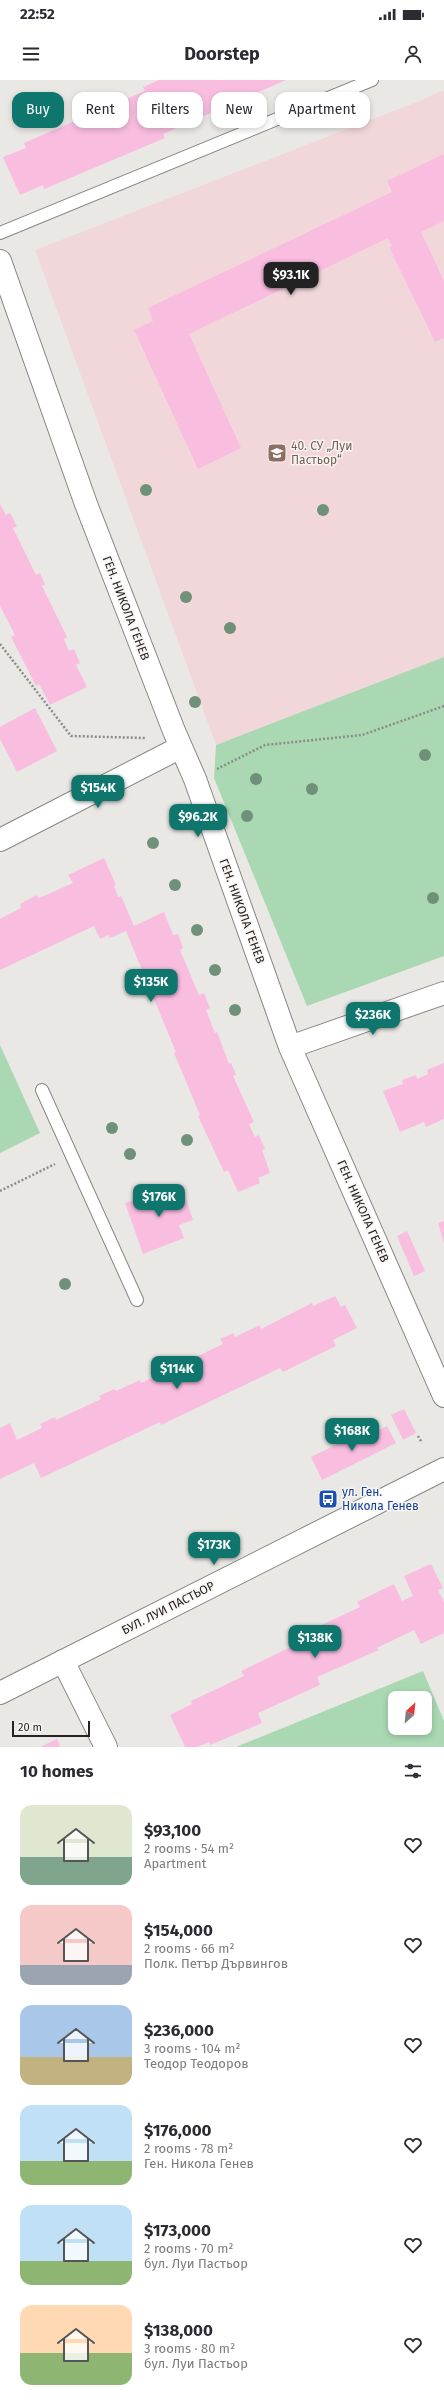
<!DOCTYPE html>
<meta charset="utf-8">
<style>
:root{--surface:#fff;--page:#f7f7f7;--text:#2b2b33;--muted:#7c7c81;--accent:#0f766e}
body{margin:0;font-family:"Fira Sans",sans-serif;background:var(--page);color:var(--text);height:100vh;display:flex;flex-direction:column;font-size:15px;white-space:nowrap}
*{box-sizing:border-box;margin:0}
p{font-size:13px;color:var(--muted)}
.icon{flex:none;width:22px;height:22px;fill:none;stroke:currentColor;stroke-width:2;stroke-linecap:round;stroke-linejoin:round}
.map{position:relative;height:1667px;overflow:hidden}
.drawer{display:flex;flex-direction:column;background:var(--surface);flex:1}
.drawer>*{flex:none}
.banner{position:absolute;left:12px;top:12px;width:420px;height:36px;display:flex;gap:8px}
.needle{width:26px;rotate:27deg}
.fabs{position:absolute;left:388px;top:1611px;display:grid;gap:8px}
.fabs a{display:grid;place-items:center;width:44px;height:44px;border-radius:8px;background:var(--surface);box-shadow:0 2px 6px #0003;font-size:20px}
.scale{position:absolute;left:12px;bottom:10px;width:78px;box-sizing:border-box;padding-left:4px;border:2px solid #242322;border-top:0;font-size:11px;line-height:14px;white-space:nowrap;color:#242322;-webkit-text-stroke:3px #f8f5f2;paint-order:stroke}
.price{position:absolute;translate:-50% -34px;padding:0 9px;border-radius:8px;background:var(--accent);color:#fff;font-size:13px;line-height:26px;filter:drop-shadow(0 1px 2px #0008)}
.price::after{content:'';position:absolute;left:50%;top:24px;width:12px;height:9px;margin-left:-6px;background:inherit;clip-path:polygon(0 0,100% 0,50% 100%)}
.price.on{background:#222;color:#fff}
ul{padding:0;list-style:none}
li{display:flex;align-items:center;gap:12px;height:100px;padding:0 20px}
li span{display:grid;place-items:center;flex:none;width:112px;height:80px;border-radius:12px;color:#555}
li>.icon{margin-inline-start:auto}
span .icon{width:48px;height:48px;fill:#fffc;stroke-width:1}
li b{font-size:17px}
h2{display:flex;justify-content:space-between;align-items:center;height:48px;padding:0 20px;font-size:17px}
.chip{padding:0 14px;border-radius:12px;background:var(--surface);box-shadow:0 2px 6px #0003;font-size:14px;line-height:36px}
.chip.on{background:var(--accent);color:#fff}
.status{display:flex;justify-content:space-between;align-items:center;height:28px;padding:0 20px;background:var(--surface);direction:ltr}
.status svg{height:11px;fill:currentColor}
header{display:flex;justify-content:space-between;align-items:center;height:52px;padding:0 20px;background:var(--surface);font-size:18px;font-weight:700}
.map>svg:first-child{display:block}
</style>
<div class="status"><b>22:52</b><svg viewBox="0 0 49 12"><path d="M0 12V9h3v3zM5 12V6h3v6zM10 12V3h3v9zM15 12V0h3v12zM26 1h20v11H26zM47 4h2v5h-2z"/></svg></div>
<header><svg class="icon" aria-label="menu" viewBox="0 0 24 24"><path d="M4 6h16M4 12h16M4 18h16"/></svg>Doorstep<svg class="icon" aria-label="person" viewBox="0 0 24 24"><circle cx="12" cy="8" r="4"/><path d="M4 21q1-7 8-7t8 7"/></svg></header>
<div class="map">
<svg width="444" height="1667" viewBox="0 0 444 1667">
<rect width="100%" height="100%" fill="#eae8e4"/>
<!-- education -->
<path fill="#f2d7da" d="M444,10V577L216,665L35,170L417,22Z"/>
<!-- green -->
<path fill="#a9d8b2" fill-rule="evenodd" d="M444,577V876L307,926L214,698L216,665Z
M0,965L40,1053L0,1073Z
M423,1591L444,1641V1667H236ZM395,1618H425V1648H395Z"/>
<!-- building -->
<path fill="#f9bde0" d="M159,0H286L163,54L165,58L44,109L43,105L20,115L3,77L26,68L24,63L145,11L143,7Z
M444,74V141L421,152L444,201V258L435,262L389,167L392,166L388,158L189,254L241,368L198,389L134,250L153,241L148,228L392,112L387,101Z
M0,424L6,435L10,433L17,446L13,448L36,495L40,493L45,505L42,506L67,557L64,559L69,571L74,569L80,583L76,585L87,607L50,625L39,604L36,606L11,557L15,555L0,526Z
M35,628L57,671L17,692L0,659V647Z
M104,778L116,805L114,806L118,817L121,816L134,846L164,832L173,855L178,854L183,868L180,870L199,915L204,913L210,928L206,930L215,953L217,952L229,984L231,983L236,995L233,996L254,1042L249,1044L255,1057L259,1055L265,1069L262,1070L270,1093L258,1098L260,1103L238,1112L228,1090L224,1092L198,1036L200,1035L174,973L176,972L175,970L126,851L110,858L108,855L100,859L94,846L0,890V839L21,828L20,824L37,815L39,818L73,803L68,795Z
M444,983V1039L426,1047L424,1042L400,1052L383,1011L403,1004L402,1000L416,995L417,999L428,994L427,990Z
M181,1104L193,1140L179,1145L184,1158L143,1174L125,1123Z
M444,1141V1163L438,1143Z
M407,1151L425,1191L414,1196L397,1156Z
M335,1216L341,1227L345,1225L357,1248L333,1260L336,1266L283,1292L280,1288L161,1345L160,1342L41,1398L34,1383L0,1399V1348L10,1343L17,1360L42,1348L40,1344L55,1337L56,1340L101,1319L99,1316L114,1309L116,1311L140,1300L141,1303L165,1292L163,1289L176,1282L177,1286L223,1264L220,1259L233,1253L235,1257L260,1245L261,1249L312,1223L313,1226Z
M404,1329L416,1353L403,1360L391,1335Z
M387,1346L396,1363L322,1400L311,1377L366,1350L368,1355Z
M431,1484L443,1508L438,1510L444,1522V1553L421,1564L414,1550L377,1568L379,1570L317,1597L320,1605L258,1633L262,1643L210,1665L209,1662L197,1667H185L170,1635L192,1624L191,1621L244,1596L241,1591L301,1562L298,1556L360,1527L357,1522L394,1504L402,1521L413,1516L404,1496Z
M57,1659L60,1667H40Z"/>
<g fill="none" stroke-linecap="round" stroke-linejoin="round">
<defs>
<path id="lane" d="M0,153L372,0
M42,1010L137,1220"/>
<path id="street" d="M0,181L86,424L174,651L195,699L290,967L444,1316
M0,760L181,667
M290,967L444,913
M63,1581L106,1667"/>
<path id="secondary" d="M0,1613L444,1389"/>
</defs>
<!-- lane casing -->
<use href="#lane" stroke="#878582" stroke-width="14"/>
<!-- street casing -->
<use href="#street" stroke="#878582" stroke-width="24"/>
<!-- secondary casing -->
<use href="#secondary" stroke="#878582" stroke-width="24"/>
<!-- path -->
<path stroke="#8d8b89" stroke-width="2.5" stroke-dasharray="2 2" stroke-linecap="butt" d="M0,564L71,656L145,658
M217,689L265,665L362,655L444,626
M0,1111L55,1084
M418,1356L422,1363"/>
<!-- lane -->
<use href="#lane" stroke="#fff" stroke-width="12"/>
<!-- street -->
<use href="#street" stroke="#fff" stroke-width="22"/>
<!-- secondary -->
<use href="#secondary" stroke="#fff" stroke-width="22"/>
</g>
<!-- trees -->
<g fill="#709179">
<circle cx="146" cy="410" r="6"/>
<circle cx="323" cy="430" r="6"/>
<circle cx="186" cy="517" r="6"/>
<circle cx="230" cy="548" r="6"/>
<circle cx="195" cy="622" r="6"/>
<circle cx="425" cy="675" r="6"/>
<circle cx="256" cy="699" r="6"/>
<circle cx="312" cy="709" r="6"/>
<circle cx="247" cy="736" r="6"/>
<circle cx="153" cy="763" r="6"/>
<circle cx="175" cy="805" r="6"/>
<circle cx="433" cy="818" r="6"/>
<circle cx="197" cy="850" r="6"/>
<circle cx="215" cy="890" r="6"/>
<circle cx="235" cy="930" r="6"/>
<circle cx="112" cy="1048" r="6"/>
<circle cx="187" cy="1060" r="6"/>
<circle cx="130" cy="1074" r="6"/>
<circle cx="65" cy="1204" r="6"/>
</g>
<!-- icons -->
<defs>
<symbol id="school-square" viewBox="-11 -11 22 22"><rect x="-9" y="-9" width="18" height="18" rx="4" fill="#8d6e63" stroke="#f8f5f2"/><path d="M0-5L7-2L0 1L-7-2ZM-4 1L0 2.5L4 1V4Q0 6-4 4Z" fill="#fff"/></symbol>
<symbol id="bus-square" viewBox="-11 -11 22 22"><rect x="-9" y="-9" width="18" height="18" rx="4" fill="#1a4fb4" stroke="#f8f5f2"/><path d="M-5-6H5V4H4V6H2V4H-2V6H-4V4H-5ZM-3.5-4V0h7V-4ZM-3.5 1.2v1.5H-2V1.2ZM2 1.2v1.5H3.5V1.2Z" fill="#fff"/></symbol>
</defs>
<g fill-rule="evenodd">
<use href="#school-square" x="266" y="362" width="22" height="22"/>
<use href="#bus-square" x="317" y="1408" width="22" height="22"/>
</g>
<g text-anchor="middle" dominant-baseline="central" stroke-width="3" stroke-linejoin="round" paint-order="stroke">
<!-- education labels -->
<g font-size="12" fill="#785e54" stroke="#f8f5f2" text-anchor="start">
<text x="291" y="366">40. СУ „Луи<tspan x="291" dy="14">Пастьор“</tspan></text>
</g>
<!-- street labels -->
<g font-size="12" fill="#242322" stroke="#f8f5f2">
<text transform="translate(126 528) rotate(69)">ГЕН. НИКОЛА ГЕНЕВ</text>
<text transform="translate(242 831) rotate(70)">ГЕН. НИКОЛА ГЕНЕВ</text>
<text transform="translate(363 1131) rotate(66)">ГЕН. НИКОЛА ГЕНЕВ</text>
<text transform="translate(168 1528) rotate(-27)">БУЛ. ЛУИ ПАСТЬОР</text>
</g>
<!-- transit labels -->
<g font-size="12" fill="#164399" stroke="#f8f5f2" text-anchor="start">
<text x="342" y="1412">ул. Ген.<tspan x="342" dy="14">Никола Генев</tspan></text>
</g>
</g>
</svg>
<div class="fabs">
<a><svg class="needle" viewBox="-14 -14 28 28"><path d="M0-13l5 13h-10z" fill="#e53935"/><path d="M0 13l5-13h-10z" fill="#7c7c81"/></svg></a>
</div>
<div class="scale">20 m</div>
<b class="price on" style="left:291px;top:216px">$93.1K</b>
<b class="price" style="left:98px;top:729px">$154K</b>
<b class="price" style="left:198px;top:758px">$96.2K</b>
<b class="price" style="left:151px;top:923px">$135K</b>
<b class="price" style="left:373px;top:956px">$236K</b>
<b class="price" style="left:159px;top:1138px">$176K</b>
<b class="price" style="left:177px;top:1310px">$114K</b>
<b class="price" style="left:352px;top:1372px">$168K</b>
<b class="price" style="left:214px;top:1486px">$173K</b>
<b class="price" style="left:315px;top:1579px">$138K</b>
<div class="banner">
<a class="chip on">Buy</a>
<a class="chip">Rent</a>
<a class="chip">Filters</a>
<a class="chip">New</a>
<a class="chip">Apartment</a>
</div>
</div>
<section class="drawer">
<h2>10 homes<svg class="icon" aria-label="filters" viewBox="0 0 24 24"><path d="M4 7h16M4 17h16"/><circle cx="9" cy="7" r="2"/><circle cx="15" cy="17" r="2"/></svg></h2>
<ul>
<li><span style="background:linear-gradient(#dfe7d0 65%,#7fa58c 0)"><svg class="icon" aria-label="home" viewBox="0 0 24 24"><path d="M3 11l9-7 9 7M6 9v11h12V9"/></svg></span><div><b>$93,100</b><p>2 rooms · 54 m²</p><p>Apartment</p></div><svg class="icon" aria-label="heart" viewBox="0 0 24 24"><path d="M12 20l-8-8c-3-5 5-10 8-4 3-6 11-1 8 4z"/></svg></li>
<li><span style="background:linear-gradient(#f6c9c9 75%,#9aa5b1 0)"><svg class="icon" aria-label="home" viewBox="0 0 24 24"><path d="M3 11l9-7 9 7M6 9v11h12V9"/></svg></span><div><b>$154,000</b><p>2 rooms · 66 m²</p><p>Полк. Петър Дървингов</p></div><svg class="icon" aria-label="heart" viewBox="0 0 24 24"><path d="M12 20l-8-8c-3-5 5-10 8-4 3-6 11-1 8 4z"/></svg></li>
<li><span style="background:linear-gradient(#a9c7e8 65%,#c2b280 0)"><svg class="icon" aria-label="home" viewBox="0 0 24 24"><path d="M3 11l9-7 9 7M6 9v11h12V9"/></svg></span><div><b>$236,000</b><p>3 rooms · 104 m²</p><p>Теодор Теодоров</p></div><svg class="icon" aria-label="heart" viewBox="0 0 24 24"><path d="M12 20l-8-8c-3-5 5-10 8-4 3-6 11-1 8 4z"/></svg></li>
<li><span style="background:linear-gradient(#bfe0f5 70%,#8fb573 0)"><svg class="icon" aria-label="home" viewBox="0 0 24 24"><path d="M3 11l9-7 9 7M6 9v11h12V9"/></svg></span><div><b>$176,000</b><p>2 rooms · 78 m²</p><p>Ген. Никола Генев</p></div><svg class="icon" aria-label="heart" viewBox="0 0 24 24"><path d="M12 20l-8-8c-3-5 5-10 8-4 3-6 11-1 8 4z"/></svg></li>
<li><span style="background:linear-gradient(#bfe0f5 70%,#8fb573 0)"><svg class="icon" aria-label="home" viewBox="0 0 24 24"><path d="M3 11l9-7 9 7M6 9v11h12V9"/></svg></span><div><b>$173,000</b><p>2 rooms · 70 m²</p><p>бул. Луи Пастьор</p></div><svg class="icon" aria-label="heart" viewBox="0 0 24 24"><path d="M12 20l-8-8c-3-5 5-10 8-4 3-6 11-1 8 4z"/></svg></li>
<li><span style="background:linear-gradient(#ffd9b3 60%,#8fb573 0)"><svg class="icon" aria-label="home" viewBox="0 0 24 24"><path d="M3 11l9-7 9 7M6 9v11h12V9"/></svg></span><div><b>$138,000</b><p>3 rooms · 80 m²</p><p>бул. Луи Пастьор</p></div><svg class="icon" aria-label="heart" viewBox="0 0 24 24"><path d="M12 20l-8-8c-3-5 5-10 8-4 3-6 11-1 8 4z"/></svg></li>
</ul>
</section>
